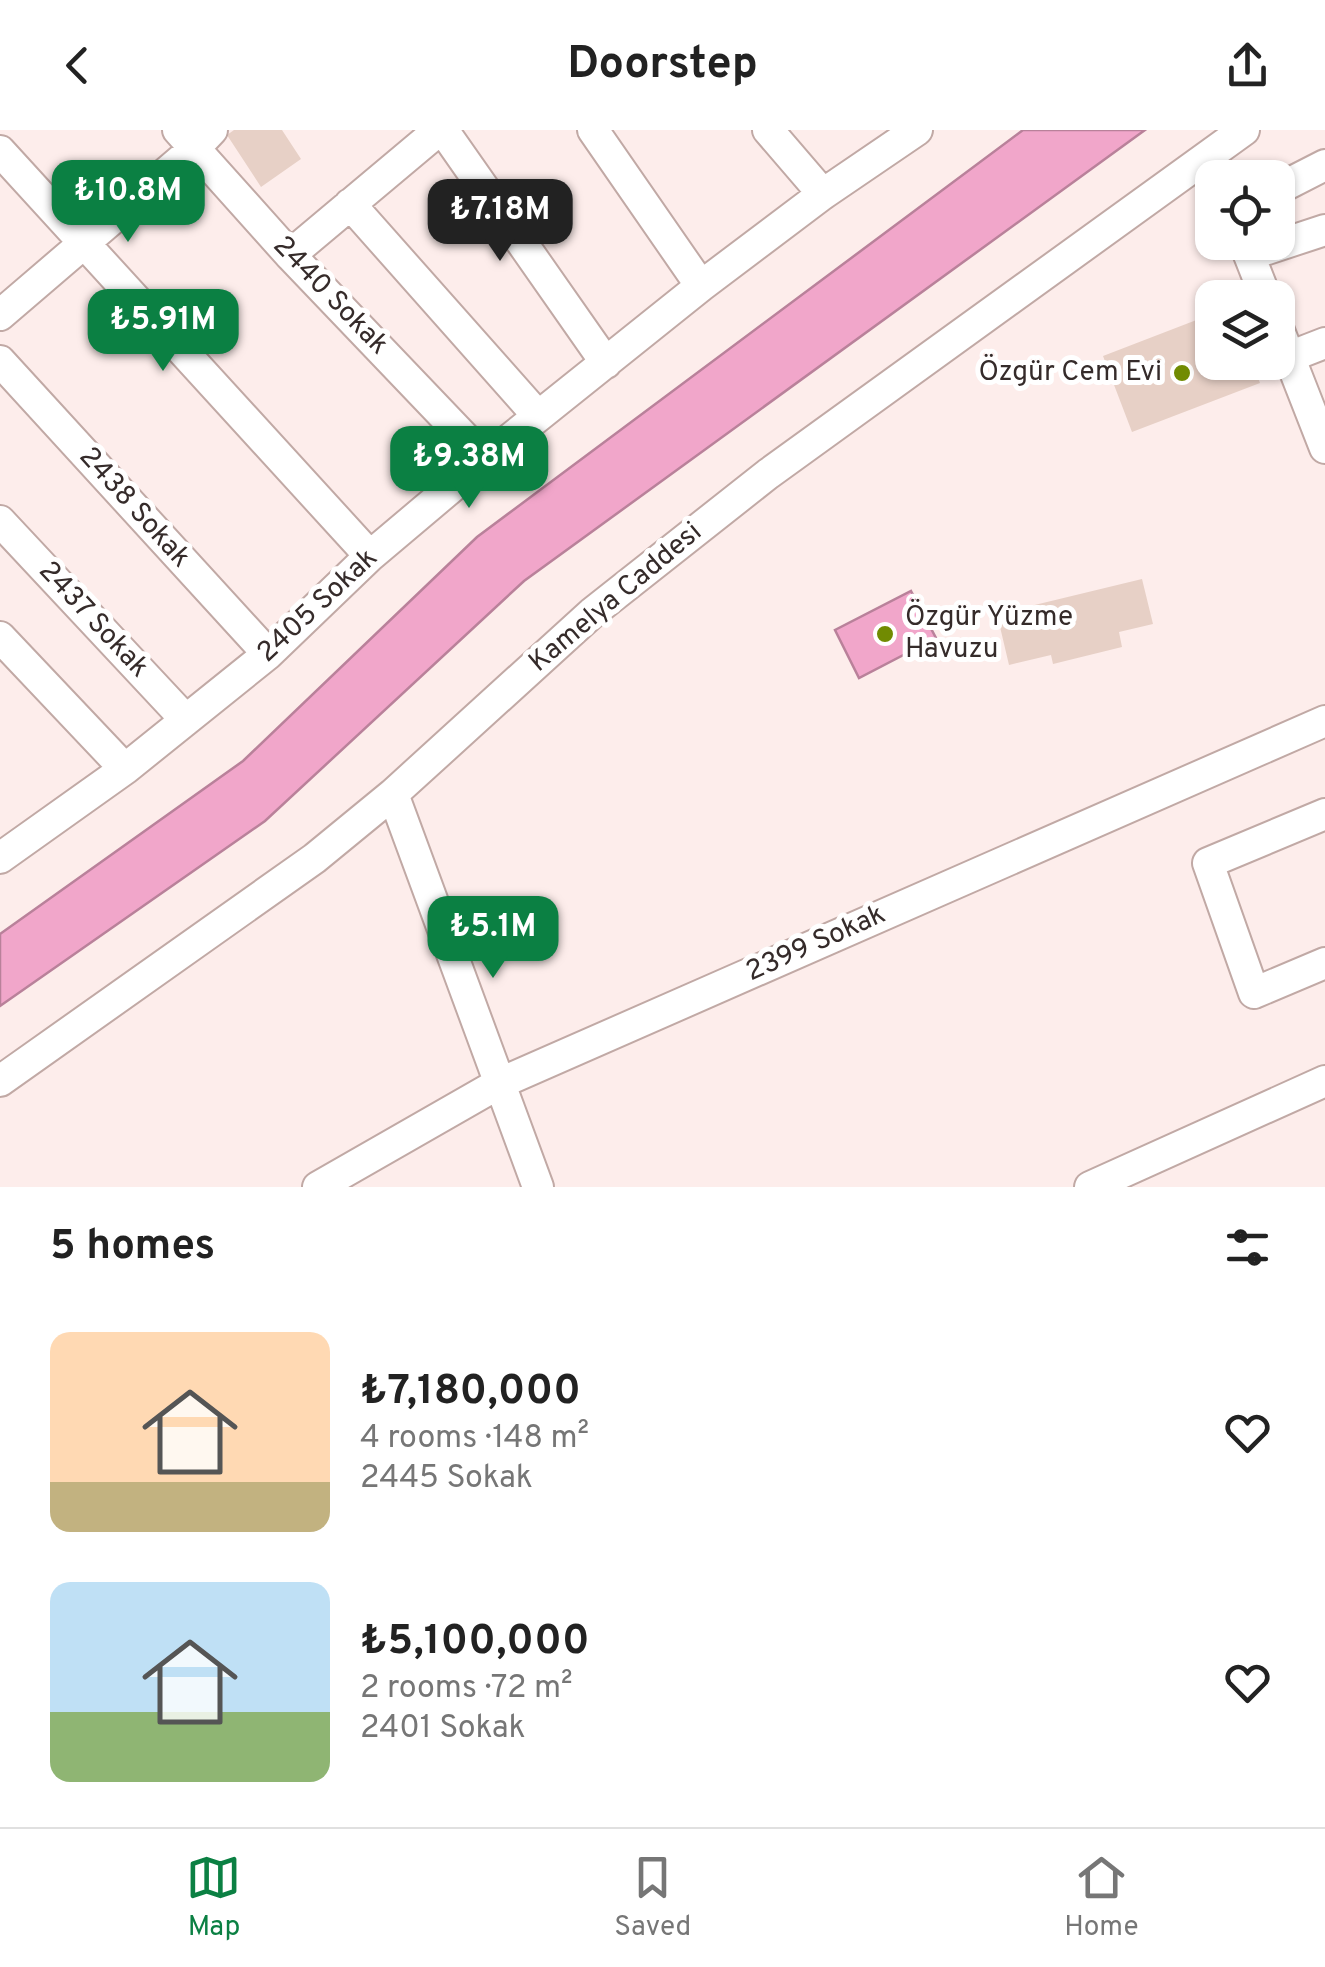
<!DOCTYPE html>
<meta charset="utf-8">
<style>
:root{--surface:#fff;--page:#f6f6f6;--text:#222;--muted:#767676;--line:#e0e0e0;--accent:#0b8043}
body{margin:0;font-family:Overpass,sans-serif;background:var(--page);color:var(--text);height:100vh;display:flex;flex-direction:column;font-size:38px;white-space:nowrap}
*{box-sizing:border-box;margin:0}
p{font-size:32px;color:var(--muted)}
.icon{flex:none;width:55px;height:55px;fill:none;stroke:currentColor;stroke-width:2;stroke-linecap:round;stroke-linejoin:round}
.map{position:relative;height:1057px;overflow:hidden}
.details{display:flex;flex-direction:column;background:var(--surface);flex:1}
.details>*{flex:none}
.controls{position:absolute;left:1195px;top:30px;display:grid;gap:20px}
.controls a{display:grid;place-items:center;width:100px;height:100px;border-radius:20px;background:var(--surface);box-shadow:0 2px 8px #0004;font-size:50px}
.price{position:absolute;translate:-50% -85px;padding:0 22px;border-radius:20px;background:var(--accent);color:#fff;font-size:32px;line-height:65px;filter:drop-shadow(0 2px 5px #0008)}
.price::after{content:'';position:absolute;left:50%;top:60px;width:30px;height:22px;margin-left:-15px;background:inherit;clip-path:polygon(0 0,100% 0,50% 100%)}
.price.active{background:#222;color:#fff}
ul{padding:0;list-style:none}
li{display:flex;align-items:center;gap:30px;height:250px;padding:0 50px}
li span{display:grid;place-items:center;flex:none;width:280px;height:200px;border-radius:20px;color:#555}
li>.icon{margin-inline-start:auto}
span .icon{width:120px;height:120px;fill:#fffc;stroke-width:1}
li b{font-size:42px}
h2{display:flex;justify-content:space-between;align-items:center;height:120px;padding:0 50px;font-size:42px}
header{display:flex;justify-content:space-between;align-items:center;height:130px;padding:0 50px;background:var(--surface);font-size:45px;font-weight:700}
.menu{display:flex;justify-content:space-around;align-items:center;height:140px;border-top:2px solid var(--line);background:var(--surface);font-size:28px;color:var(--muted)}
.menu a{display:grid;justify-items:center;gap:5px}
.menu .active{color:var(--accent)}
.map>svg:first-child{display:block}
</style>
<header><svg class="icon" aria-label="back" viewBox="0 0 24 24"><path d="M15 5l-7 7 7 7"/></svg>Doorstep<svg class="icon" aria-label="share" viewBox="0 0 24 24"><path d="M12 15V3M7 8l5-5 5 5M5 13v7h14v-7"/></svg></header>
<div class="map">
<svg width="1325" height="1057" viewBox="0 0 1325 1057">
<rect width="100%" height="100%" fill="#fdedeb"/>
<!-- water -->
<path fill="#f1a6ca" stroke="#b9819a" stroke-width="2.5" d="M1023,0H1145L524,451L265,691L0,876V804L243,631L477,407Z
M911,461L936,508L859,548L835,500Z"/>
<!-- building -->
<path fill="#e7d0c6" d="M234,0H282L301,29L261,57L227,5Z
M1212,184V232H1252L1260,253L1132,302L1103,226Z
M1142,449L1153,494L1119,502L1122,517L1053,534L1051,525L1009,535L997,484Z"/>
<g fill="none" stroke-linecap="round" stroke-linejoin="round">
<defs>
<path id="minor" d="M178,0L290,125L485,329
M443,0L606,233
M593,0L701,156
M768,0L823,64
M0,21L370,426
M1278,59L1325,35
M350,74L538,286
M1244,112L1266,168
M290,125L439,0
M1249,125L1325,100
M0,185L194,19L212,0
M1278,198L1325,318
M1289,227L1325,213
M0,231L268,524
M0,391L186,590
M0,507L125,639
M393,664L538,1057
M1325,684L1208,733L1254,863L1325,833
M0,728L125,639L268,524L370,426L485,329L701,156L823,64L917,0
M0,951L315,728L393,664L592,483L768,344L1244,0
M318,1057L498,954L1325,591
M1090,1057L1325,951"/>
</defs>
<!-- minor casing -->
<use href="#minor" stroke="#c1a9a5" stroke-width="34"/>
<!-- minor -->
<use href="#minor" stroke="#fff" stroke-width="30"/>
</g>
<!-- markers -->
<g fill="#718b02" stroke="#fff" stroke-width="4">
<circle cx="1182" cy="243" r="10"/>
<circle cx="885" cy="504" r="10"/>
</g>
<g text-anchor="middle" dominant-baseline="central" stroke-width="10" stroke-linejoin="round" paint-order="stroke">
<!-- street labels -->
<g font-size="28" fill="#352b2a" stroke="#fff">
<text transform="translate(330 166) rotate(46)">2440 Sokak</text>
<text transform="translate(134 378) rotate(48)">2438 Sokak</text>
<text transform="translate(616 468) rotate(-40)">Kamelya Caddesi</text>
<text transform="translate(318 476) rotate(-43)">2405 Sokak</text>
<text transform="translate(93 490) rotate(47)">2437 Sokak</text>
<text transform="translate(816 814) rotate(-24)">2399 Sokak</text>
</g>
<!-- poi labels -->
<g font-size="28" fill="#352b2a" stroke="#fff" text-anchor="end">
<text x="1162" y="243">Özgür Cem Evi</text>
<text x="905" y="488" text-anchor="start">Özgür Yüzme<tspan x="905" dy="32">Havuzu</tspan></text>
</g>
</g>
</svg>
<div class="controls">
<a><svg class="icon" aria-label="locate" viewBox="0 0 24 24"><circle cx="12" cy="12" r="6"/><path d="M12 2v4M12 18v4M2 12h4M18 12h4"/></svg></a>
<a><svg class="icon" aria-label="layers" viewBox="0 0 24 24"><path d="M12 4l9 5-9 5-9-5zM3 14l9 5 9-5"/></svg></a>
</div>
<b class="price" style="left:128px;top:115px">₺10.8M</b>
<b class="price active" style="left:500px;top:134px">₺7.18M</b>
<b class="price" style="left:163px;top:244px">₺5.91M</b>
<b class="price" style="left:469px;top:381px">₺9.38M</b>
<b class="price" style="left:493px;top:851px">₺5.1M</b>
</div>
<section class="details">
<h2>5 homes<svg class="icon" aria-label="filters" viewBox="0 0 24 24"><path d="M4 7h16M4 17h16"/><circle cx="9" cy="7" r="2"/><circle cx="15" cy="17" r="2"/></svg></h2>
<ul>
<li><span style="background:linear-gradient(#ffd9b3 75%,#c2b280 0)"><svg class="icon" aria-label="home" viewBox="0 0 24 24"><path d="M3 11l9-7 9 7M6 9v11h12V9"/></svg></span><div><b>₺7,180,000</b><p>4 rooms · 148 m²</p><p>2445 Sokak</p></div><svg class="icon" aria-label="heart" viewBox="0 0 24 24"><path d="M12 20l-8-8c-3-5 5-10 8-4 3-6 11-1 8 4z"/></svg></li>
<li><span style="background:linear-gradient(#bfe0f5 65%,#8fb573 0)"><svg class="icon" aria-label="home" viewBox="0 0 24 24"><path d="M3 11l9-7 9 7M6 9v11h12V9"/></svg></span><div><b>₺5,100,000</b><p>2 rooms · 72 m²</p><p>2401 Sokak</p></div><svg class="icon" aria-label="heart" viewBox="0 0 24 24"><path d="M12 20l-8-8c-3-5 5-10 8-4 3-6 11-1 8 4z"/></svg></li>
</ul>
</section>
<nav class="menu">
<a class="active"><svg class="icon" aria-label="map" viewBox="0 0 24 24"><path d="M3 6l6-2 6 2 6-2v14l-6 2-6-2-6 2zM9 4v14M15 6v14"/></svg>Map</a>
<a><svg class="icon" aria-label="saved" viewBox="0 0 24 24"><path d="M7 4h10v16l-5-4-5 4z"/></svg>Saved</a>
<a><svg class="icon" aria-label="home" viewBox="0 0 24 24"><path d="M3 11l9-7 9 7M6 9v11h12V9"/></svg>Home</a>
</nav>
